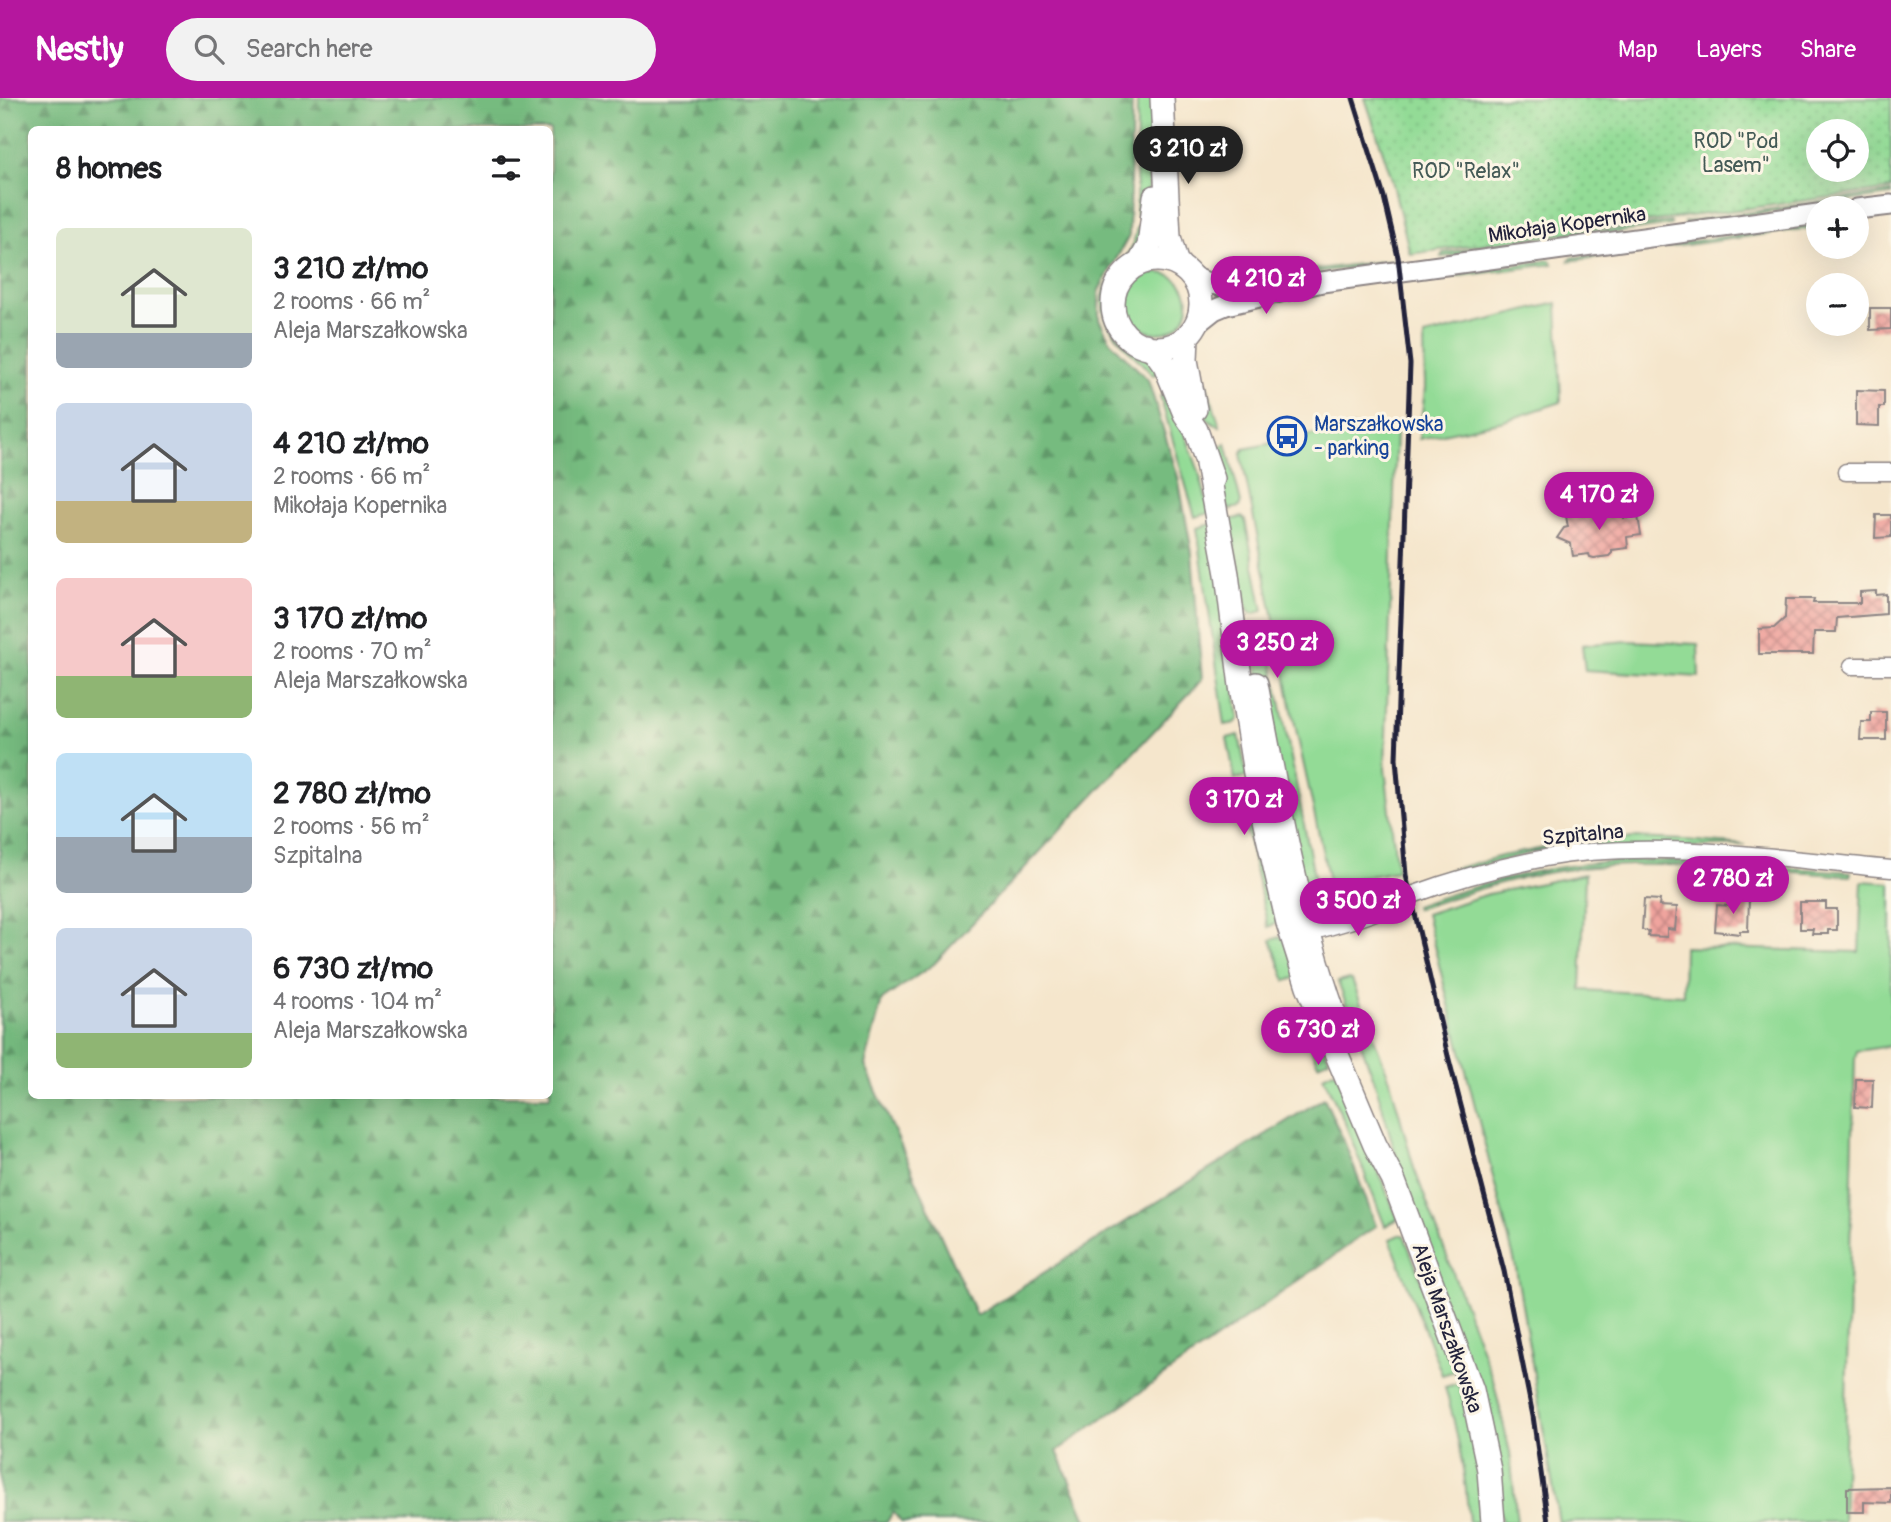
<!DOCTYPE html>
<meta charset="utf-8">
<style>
:root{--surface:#fff;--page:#f2f2f2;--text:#202124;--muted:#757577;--accent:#b5179e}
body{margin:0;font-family:Pangolin,sans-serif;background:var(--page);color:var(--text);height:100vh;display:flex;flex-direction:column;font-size:26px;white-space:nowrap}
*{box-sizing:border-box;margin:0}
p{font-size:23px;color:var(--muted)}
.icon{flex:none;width:38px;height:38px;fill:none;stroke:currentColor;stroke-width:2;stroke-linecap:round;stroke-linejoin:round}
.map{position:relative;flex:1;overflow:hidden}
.details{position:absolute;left:28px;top:28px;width:525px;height:973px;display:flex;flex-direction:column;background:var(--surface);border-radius:10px;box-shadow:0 7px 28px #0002}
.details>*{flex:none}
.fabs{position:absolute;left:1806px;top:21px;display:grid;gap:14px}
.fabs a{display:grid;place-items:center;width:63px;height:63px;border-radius:50%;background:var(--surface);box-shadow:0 7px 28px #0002;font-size:35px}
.price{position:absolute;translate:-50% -60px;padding:0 16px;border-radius:24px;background:var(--accent);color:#fff;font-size:23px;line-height:46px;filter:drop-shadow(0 2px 4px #0008)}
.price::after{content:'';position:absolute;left:50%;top:42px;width:21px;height:16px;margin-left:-10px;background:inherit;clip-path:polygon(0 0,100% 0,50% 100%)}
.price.active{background:#222;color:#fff}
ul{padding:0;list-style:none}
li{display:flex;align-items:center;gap:21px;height:175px;padding:0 28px}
li span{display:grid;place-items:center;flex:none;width:196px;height:140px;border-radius:10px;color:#555}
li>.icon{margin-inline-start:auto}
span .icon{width:84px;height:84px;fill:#fffc;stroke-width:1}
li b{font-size:30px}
h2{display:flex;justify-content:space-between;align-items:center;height:84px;padding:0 28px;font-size:30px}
header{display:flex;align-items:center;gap:42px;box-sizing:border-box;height:98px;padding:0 35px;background:var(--accent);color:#fff}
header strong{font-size:33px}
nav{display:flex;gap:38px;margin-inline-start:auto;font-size:24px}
.search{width:490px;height:63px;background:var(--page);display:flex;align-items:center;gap:18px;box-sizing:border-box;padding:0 24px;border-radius:38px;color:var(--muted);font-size:26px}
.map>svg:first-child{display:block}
</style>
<header>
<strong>Nestly</strong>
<div class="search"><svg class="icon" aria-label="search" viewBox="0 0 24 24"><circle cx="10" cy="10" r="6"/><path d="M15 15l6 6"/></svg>Search here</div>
<nav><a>Map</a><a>Layers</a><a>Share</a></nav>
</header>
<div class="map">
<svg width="1891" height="1424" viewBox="0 0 1891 1424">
<defs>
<pattern id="forest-firs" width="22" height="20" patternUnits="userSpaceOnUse" patternTransform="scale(1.75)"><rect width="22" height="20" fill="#76bb7f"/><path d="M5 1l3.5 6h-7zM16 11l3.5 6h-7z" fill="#609869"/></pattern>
<pattern id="garden-dots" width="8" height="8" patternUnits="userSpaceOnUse" patternTransform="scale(1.75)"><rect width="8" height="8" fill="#93db96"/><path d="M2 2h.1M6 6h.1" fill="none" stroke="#7ebc82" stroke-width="1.8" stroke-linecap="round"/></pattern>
<pattern id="building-cross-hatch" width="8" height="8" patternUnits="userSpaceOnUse" patternTransform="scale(1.75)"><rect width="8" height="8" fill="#f0a49e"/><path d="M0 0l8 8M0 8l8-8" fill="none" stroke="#c28582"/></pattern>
</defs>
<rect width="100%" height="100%" fill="#fcf5e5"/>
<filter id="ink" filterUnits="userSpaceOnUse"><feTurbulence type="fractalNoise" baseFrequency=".0143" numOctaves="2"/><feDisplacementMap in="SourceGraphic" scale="14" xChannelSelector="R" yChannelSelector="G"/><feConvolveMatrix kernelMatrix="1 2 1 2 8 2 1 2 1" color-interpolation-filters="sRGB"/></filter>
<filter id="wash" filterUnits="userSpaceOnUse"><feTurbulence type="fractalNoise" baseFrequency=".00686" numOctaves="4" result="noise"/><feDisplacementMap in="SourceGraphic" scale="28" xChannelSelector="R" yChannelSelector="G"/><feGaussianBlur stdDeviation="1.57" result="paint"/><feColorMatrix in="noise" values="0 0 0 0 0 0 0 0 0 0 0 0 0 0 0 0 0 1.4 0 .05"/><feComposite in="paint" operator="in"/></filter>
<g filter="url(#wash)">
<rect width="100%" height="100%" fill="#f5e6cc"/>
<!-- green -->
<path fill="#93db96" stroke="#5a7e68" stroke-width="2" d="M1137,0H1153L1152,48L1146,118L1136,117Z
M1891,94V97L1685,126L1684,124Z
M1670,124L1671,127L1442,159L1443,155Z
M1818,126V129L1569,163L1571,160Z
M1137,129H1146L1138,157L1112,184L1107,204V215L1112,228L1122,243L1148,257L1162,274L1152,277C1128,247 1082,221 1113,176C1127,156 1133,155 1137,129Z
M1394,162L1391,165L1268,180L1266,177Z
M1550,162L1553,166L1445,180L1444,177Z
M1128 205a30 30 0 1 1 60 0a30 30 0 1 1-60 0Z
M1557,205L1561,304L1504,323L1419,341L1425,290L1424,238Z
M1206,285L1220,328C1200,324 1200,303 1197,286Z
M1170,295L1198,371L1210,415L1195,419L1160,298Z
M1350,329L1396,333L1385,670L1397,773L1332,785L1329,783L1294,622L1241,356L1244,351Z
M1226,345L1241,405L1239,409L1228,412C1223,392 1206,359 1226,345Z
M1242,419L1245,422L1263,513L1252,516L1248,513L1230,422Z
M1212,426L1239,621L1235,625L1225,627L1197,430Z
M1265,526L1316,788L1324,795L1335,794L1333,801L1319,800L1306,792L1287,724L1251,531L1254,528Z
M1627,543L1698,546L1699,579L1585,572L1582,547Z
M1239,637L1247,679L1235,681L1227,640Z
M1249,691L1280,824L1268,829L1238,694Z
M1634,740L1684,742L1745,747L1535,754L1411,785L1410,783L1502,758L1549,749Z
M1631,762L1726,765L1740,767L1743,771C1674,766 1607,763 1540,776C1497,784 1457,798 1416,811L1415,808C1491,782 1551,766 1631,762Z
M1756,768L1851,774L1850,778L1753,771Z
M1585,776L1581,892L1683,897L1684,849L1859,854L1862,783L1891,785V948L1857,953L1855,961L1843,1424H1559L1515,1165L1426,816L1488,796Z
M1280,839L1284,840L1298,879L1286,883L1271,842Z
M1349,881L1352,882L1390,982L1414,1070L1494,1285L1510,1355L1517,1424H1502L1374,981L1338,884Z
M1311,919L1329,961L1318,966L1300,924Z
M1333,973L1337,974L1398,1121L1385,1128L1345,1025L1323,978Z
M1399,1137H1404L1454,1270L1452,1274L1442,1277L1390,1141Z
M1459,1285L1477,1359L1483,1424H1469C1466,1378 1458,1334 1445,1289Z"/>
<!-- forest -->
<path fill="url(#forest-firs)" stroke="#4c6e5d" stroke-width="2" fill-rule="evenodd" d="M0,0H1132L1129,138L1099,192V221L1111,244L1148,282L1178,379L1192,455L1202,582L934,866L882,902L865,967L976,1217L1324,1000L1346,1048L1376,1128L1057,1353L1087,1424H901L893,1414L887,1424H0ZM32,32H550V998H32Z"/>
<!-- garden -->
<path fill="url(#garden-dots)" stroke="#5a7e68" stroke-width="2" fill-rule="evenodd" d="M1365,0H1891V91L1410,156L1391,78ZM1818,33H1857V72H1818Z"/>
<g id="blocks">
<!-- building -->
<path fill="url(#building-cross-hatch)" d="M1870,210H1891V231L1870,232Z
M1856,292L1884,293V309H1879V328L1856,327Z
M1602,409L1603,412L1622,409L1624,420L1638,418L1641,437L1627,439L1628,450L1612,452V455L1609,458L1594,460L1590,459L1589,456L1573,458L1571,446L1557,440L1564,430L1568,429L1566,418Z
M1876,417H1891V439L1875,440Z
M1876,493V497L1886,496V516L1837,520L1836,534H1814L1813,556H1759V531L1774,530L1785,520L1786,501H1814L1813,505H1860V494Z
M1871,614H1886V642H1860L1861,624H1871Z
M1731,798L1749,799L1748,833H1740V836L1715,833L1717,807L1730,808Z
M1644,801L1660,802L1659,808L1677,809L1675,832L1667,831V839L1648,838L1649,833L1642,832Z
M1800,804H1826V811H1837V832H1828V836H1812L1813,831H1800Z
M1856,981H1873L1872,1010L1855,1009Z
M1891,1389V1405L1864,1404V1414H1847V1390Z"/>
</g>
</g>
<g filter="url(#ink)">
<use href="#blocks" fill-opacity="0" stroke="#8c8484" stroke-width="2"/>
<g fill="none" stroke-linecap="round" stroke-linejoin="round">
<defs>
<path id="minor" d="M1846,374H1891
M1852,568H1891
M1294,814L1324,808L1396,799
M1301,836C1331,829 1359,821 1388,809C1396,805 1403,800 1412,797C1455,781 1500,769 1545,760C1651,740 1784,761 1891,771"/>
<path id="tertiary" d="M1857,111L1891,107
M1188,175C1214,194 1245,188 1276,186
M1195,227L1214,212L1226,207L1322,184L1818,116"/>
<path id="secondary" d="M1162,0L1169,139L1176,163L1182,170
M1113 206a44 44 0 1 1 88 0a44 44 0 1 1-88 0Z
M1139,166L1149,148L1155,99
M1187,238L1186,262L1195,311
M1145,247L1155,253L1165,267L1185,316L1196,332L1213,381
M1207,366L1227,476L1241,588L1259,700L1288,825L1308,888L1375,1047L1393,1081L1472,1292L1489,1372L1493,1424
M1256,586C1277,698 1296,808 1334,916"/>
</defs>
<!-- minor casing -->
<use href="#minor" stroke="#8c8484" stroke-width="19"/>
<!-- tertiary casing -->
<use href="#tertiary" stroke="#8c8484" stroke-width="23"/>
<!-- secondary casing -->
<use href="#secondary" stroke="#8c8484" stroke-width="26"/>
<!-- minor -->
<use href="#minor" stroke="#fff" stroke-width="16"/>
<!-- tertiary -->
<use href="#tertiary" stroke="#fff" stroke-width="19"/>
<!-- secondary -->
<use href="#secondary" stroke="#fff" stroke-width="23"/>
<!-- rail -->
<path stroke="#22223b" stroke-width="5" d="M1353,0L1384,99L1398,159L1410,266L1396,661L1406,777L1448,958L1504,1173L1533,1318L1548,1424"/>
</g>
</g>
<!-- icons -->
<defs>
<symbol id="bus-ring" viewBox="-11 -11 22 22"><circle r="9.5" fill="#fcf5e5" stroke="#1a4fb4" stroke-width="1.5"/><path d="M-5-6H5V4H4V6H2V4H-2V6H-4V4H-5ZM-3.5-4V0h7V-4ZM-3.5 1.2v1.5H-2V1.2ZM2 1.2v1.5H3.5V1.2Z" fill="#1a4fb4"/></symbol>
</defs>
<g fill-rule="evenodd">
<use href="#bus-ring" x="1265" y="316" width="44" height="44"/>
</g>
<g text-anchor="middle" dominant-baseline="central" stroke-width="6" stroke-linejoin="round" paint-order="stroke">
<!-- park labels -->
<g font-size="21" fill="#445a56" stroke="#fcf5e5">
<text x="1736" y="43">ROD "Pod<tspan x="1736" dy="24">Lasem"</tspan></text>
<text x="1466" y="73">ROD "Relax"</text>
</g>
<!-- street labels -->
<g font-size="21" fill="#22223b" stroke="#fcf5e5">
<text transform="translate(1567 127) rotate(-8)">Mikołaja Kopernika</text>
<text transform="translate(1583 737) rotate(-5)">Szpitalna</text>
<text transform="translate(1447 1230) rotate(71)">Aleja Marszałkowska</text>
</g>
<!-- transit labels -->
<g font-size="21" fill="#164399" stroke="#fcf5e5" text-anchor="start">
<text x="1314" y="326">Marszałkowska<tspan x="1314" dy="24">- parking</tspan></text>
</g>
</g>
</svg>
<div class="fabs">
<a><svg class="icon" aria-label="locate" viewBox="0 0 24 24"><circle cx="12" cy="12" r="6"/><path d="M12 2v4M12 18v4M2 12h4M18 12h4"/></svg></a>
<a>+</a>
<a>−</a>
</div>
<b class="price active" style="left:1188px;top:88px">3 210 zł</b>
<b class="price" style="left:1266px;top:218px">4 210 zł</b>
<b class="price" style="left:1599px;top:434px">4 170 zł</b>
<b class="price" style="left:1277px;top:582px">3 250 zł</b>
<b class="price" style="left:1244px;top:739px">3 170 zł</b>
<b class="price" style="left:1733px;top:818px">2 780 zł</b>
<b class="price" style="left:1358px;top:840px">3 500 zł</b>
<b class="price" style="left:1318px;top:969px">6 730 zł</b>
<section class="details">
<h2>8 homes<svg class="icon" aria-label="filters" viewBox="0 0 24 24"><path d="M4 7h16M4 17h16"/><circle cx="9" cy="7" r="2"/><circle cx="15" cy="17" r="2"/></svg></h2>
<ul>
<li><span style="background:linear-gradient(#dfe7d0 75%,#9aa5b1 0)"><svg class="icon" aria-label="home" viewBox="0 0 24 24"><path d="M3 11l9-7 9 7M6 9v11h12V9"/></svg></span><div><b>3 210 zł/mo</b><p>2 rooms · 66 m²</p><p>Aleja Marszałkowska</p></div></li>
<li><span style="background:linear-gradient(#c9d6e8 70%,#c2b280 0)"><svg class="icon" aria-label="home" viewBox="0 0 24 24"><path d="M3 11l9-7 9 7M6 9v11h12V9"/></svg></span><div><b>4 210 zł/mo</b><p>2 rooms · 66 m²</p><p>Mikołaja Kopernika</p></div></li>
<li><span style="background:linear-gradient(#f6c9c9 70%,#8fb573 0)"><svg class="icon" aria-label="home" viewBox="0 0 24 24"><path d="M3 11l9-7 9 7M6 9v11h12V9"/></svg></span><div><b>3 170 zł/mo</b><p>2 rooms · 70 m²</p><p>Aleja Marszałkowska</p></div></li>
<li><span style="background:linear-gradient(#bfe0f5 60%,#9aa5b1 0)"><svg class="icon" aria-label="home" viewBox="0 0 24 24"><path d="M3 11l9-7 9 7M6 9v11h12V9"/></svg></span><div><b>2 780 zł/mo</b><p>2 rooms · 56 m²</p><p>Szpitalna</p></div></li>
<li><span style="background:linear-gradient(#c9d6e8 75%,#8fb573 0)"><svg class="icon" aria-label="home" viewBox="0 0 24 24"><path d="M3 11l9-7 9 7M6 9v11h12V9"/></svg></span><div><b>6 730 zł/mo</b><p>4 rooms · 104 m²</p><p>Aleja Marszałkowska</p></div></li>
</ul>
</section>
</div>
